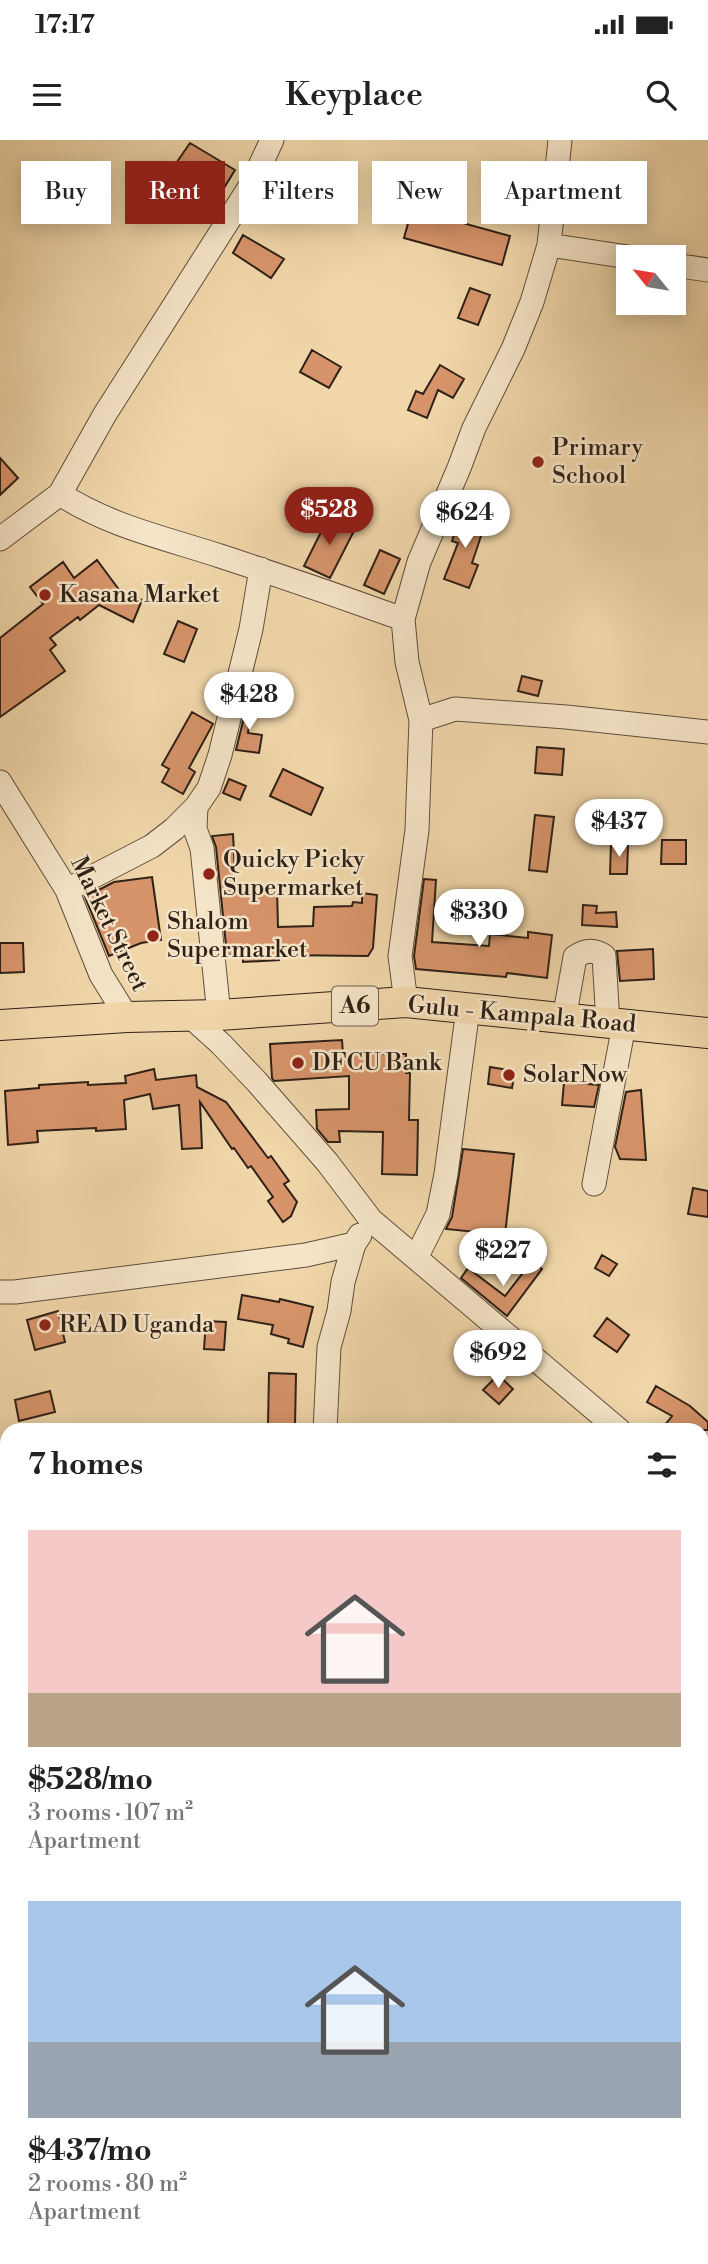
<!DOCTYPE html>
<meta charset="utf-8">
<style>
:root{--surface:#fff;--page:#f6f6f6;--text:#222;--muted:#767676;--accent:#8f2418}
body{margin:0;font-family:"Libre Bodoni",serif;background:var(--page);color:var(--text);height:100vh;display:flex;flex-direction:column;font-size:26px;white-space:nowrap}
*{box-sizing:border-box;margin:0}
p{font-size:23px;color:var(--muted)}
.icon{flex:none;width:38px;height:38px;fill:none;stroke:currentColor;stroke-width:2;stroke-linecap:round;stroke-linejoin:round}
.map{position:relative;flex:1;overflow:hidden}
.drawer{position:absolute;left:0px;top:1283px;width:709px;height:842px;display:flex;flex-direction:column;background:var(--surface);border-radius:21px 21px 0 0;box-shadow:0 4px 18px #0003}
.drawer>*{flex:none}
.top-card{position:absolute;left:21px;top:21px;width:667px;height:63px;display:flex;gap:14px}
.needle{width:46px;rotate:300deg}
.controls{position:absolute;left:616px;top:105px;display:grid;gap:14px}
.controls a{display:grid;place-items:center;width:70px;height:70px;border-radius:0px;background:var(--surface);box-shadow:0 4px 18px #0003;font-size:35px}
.price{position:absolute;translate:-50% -60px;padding:0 16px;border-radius:24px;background:#fff;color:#222;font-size:23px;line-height:46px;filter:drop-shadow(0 2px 4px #0008)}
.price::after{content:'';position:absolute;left:50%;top:42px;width:21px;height:16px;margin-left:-10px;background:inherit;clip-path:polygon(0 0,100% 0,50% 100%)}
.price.selected{background:var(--accent);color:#fff}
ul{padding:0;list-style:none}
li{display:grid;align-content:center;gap:14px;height:371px;padding:0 28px}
li span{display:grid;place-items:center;height:217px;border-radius:0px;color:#555}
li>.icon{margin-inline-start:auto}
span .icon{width:126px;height:126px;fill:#fffc;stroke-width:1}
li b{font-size:30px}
h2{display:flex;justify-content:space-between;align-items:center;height:84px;padding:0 28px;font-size:30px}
.chip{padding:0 24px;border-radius:0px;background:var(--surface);box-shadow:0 4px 18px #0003;font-size:24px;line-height:63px}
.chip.selected{background:var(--accent);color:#fff}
.status{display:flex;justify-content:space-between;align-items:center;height:49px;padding:0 35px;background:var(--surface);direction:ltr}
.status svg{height:19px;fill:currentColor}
header{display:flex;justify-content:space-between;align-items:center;height:91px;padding:0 28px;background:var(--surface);font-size:32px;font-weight:600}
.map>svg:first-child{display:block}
</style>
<div class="status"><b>17:17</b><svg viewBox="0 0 49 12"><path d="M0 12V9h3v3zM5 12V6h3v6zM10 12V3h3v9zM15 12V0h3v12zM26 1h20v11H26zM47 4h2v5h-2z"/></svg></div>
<header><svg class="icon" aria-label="menu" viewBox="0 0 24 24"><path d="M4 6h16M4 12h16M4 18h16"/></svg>Keyplace<svg class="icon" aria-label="search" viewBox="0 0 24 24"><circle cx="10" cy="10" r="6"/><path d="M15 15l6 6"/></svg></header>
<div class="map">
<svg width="708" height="2124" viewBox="0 0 708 2124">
<rect width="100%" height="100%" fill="#f0d6a9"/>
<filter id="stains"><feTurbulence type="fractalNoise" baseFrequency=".00286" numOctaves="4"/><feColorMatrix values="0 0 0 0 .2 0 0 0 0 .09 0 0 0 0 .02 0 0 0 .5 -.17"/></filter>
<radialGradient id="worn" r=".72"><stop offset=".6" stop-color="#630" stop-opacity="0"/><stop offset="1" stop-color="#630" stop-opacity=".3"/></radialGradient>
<!-- building -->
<path fill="#d7946a" stroke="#2f2117" stroke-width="2" d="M190,3L235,30L214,64L168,35Z
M412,69L510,96L502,125L404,98Z
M243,95L284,119L271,138L233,113Z
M470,148L490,155L478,185L458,178Z
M312,210L341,227L329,248L300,232Z
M440,225L464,239L453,258L438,250L427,278L408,270L416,251L423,254Z
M0,318L18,338L0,355Z
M461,373L486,381L472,423L478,425L469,448L444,439L458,403L452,401Z
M329,376L355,389L330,438L304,426Z
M380,410L400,419L384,454L364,445Z
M97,420L120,451L142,460L133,482L99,465L80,480L78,477L50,498L56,505L50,510L65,531L0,577V498L43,464L30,447L63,422L74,438Z
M178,481L197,489L184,522L164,514Z
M522,536L542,541L538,556L518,551Z
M251,548L254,549L248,593L262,595L259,613L236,610Z
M192,572L213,584L189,628L195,632L183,654L162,642L169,629L162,625Z
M537,607L564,609L562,635L535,633Z
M283,629L323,648L311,675L270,656Z
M229,639L246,646L240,660L223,653Z
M535,675L554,677L547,732L529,730Z
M233,694L236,751L277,749L278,787L313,786L314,767L352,766L353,762L362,763V753L377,755L373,808L368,816L279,815V820L243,822V814L227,815L216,707L212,696Z
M662,700H686V724H661Z
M611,704H628L627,734H610Z
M152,737L161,800L141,803L109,816L85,757L114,742Z
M424,739L436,740L432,802L489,806L490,794L528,798V792L552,795L547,838L507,833L506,837L416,829L414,816Z
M583,765L597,766L596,773L616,772L617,787L582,785Z
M0,803H23L24,832L0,833Z
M653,809L654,839L620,841L617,811Z
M342,900L343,914H406V933H410L409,980H418L417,1035L382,1034L383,992L339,991L340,1002H328L317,989L316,970L349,969V936L274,941L272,938L270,904Z
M490,927L515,931L512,948L488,944Z
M154,929L156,940L196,935L197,947L226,962L268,1018L271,1016L289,1041L284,1044L297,1062L291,1076L283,1082L268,1061L273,1057L251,1026L248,1028L234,1008L232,1009L200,962L202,1008L182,1009L179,965L153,969L150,954L124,960L126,989L96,991V988L37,991L38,1002L8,1005L5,951L39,948V945L88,942V945L126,943L125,936Z
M564,942L599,945L594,967L562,965Z
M641,950L646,1020L620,1019L615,1007L626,952Z
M463,1009L514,1014L505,1095L446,1089L452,1077Z
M693,1048L708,1051V1077L688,1074Z
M602,1115L617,1124L609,1136L595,1128Z
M532,1121L542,1129L507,1176L461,1138L468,1128L505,1156Z
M242,1155L279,1162L280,1159L313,1167L303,1207L288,1203L289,1199L271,1194L273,1185L238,1179Z
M58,1171L65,1202L35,1210L27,1180Z
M607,1178L629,1195L617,1212L594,1196Z
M206,1181L226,1182L224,1210L204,1209Z
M269,1233L296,1234L295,1286L268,1285Z
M498,1235L513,1249L499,1264L483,1250Z
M656,1246L690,1266L708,1282V1290H661L672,1276L647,1262Z
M50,1251L55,1272L19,1281L15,1260Z"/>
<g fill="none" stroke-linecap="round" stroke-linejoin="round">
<defs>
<path id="minor" d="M549,105L628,117
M674,125L708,130
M60,354C109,386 165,398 220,416C281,436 342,457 403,479
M0,399L60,354L105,274L251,45L272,0
M421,580L455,569L566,577L708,592
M0,642L67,750L101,835L127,877
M196,667L195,689L202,708L219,875
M67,750L152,706L174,689L196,667L209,648L220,615L251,489L261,429
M406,862L400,816L417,690L421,580L407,522L403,479L419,422L459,328L474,288L513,209L532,162L549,105L560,0
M190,876L221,904L257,942L327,1022L371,1080L619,1290
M564,879L575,817C585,810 594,809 604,816L608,883
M594,1044L624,885
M416,1118L438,1074L446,1034L468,869
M0,1152H15L306,1115L354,1104
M325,1290L329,1207L339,1171L343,1142L354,1104L360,1095
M702,1367L708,1373
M0,1468H7
M702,1734L708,1735
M0,1813H7
M702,2110L708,2109
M461,2118L515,2121L591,2118
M345,2124L368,2118"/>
<path id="major" d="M0,885L127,877L219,875L406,862L708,893"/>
</defs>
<!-- minor casing -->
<use href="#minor" stroke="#5f4e3c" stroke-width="25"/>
<!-- major casing -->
<use href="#major" stroke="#2f2117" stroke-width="32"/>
<!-- minor -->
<use href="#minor" stroke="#f5e4c7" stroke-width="23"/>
<!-- major -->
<use href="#major" stroke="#f0d6a9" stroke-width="30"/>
</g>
<!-- markers -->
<g fill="#8f2418" stroke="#f5e4c7" stroke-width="2.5">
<circle cx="538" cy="322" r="7"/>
<circle cx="45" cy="455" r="7"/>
<circle cx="209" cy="734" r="7"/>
<circle cx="153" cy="796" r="7"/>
<circle cx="298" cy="923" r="7"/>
<circle cx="509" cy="935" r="7"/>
<circle cx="45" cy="1185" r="7"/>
</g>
<g text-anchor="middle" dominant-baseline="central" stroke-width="5" stroke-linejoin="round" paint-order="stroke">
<!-- shield labels -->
<rect fill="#f5e4c7" stroke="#6a5c4c" stroke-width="2" x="332" y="846.5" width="46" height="39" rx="5"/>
<g font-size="23" font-weight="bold" fill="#2f2117">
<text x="355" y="866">A6</text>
</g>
<!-- poi labels -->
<g font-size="24" fill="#2f2117" stroke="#f5e4c7" text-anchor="start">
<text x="552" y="308">Primary<tspan x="552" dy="28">School</tspan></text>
<text x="59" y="455">Kasana Market</text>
<text x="223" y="720">Quicky Picky<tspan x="223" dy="28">Supermarket</tspan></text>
<text x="167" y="782">Shalom<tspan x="167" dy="28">Supermarket</tspan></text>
<text x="312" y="923">DFCU Bank</text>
<text x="523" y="935">SolarNow</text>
<text x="59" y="1185">READ Uganda</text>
</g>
<!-- street labels -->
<g font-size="24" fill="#2f2117" stroke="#f5e4c7">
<text transform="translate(109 784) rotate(64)">Market Street</text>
<text transform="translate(522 875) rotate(5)">Gulu - Kampala Road</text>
</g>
</g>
<rect width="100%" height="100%" filter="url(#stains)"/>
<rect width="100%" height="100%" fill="url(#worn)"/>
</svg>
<div class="controls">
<a><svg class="needle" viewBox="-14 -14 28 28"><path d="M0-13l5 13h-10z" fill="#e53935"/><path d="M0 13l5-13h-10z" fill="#767676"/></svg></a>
</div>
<b class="price selected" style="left:329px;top:407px">$528</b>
<b class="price" style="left:465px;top:410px">$624</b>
<b class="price" style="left:249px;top:592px">$428</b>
<b class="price" style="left:619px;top:719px">$437</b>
<b class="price" style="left:479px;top:809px">$330</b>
<b class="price" style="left:503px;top:1148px">$227</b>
<b class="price" style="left:498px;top:1250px">$692</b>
<div class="top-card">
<a class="chip">Buy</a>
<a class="chip selected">Rent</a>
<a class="chip">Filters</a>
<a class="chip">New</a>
<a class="chip">Apartment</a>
</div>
<section class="drawer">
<h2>7 homes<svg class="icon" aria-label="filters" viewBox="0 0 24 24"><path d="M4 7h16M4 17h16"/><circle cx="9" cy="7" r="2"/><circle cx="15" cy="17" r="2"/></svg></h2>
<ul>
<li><span style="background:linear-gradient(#f6c9c9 75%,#b9a48a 0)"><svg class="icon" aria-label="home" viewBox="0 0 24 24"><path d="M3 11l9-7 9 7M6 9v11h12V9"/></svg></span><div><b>$528/mo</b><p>3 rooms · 107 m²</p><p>Apartment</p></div></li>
<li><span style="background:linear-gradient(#a9c7e8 65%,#9aa5b1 0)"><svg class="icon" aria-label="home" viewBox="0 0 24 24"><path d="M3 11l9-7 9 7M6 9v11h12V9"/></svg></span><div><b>$437/mo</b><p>2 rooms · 80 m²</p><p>Apartment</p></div></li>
</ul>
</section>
</div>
